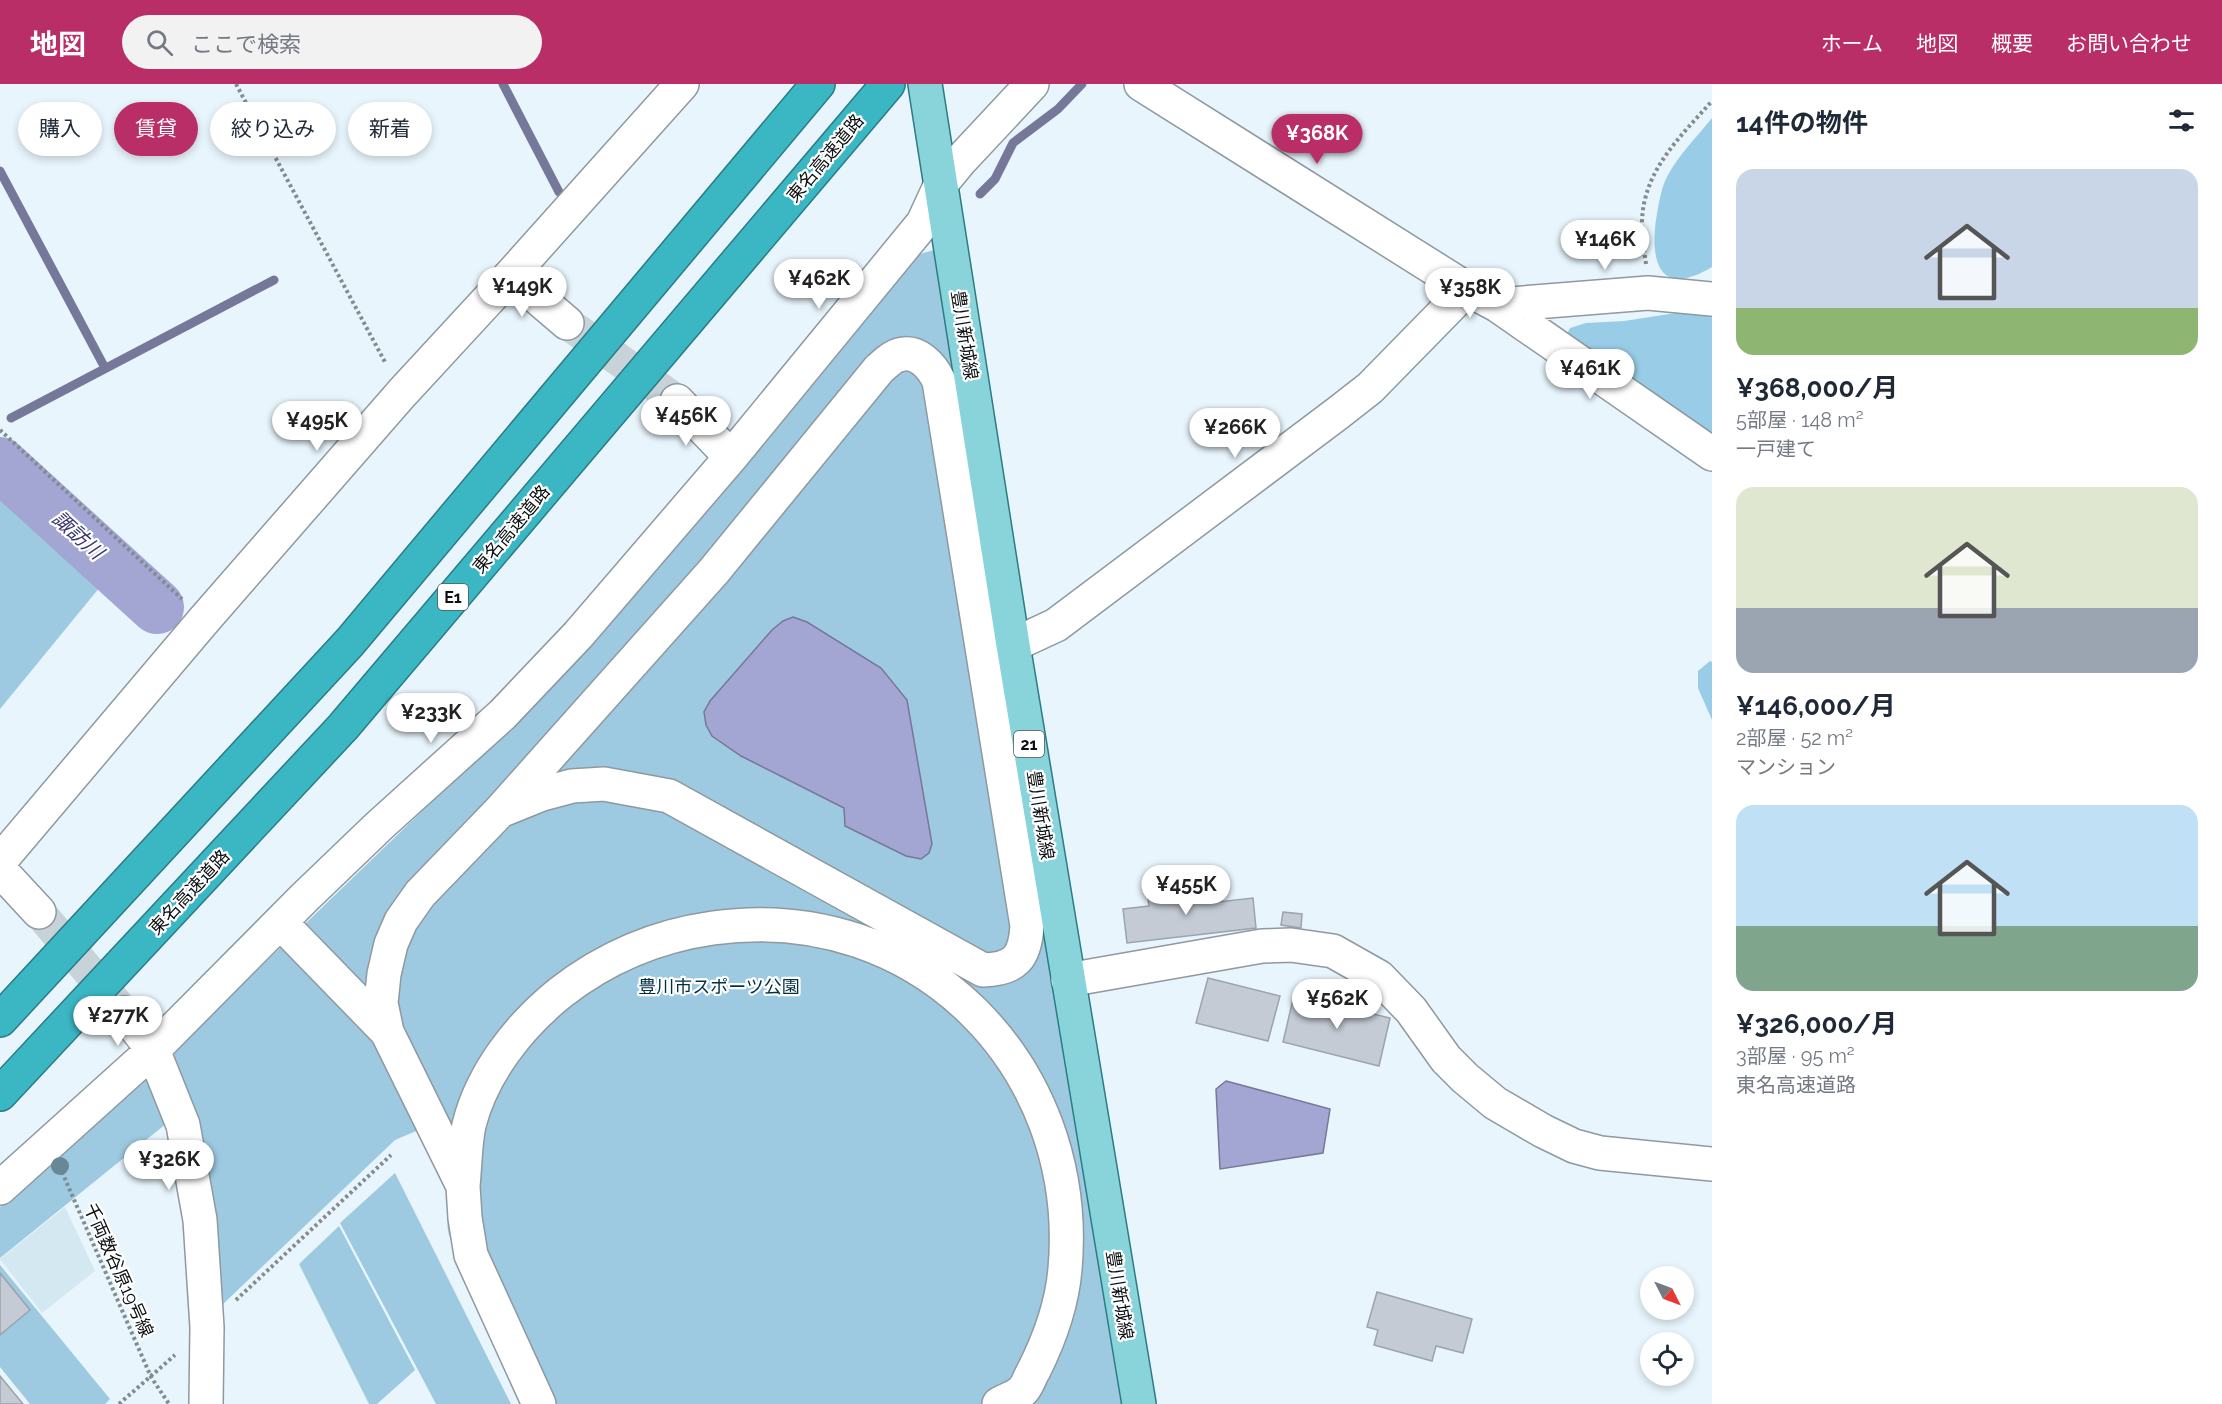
<!DOCTYPE html>
<html lang="ja">
<meta charset="utf-8">
<style>
:root{--surface:#fff;--page:#f2f2f3;--text:#1f2937;--muted:#747a83;--accent:#b92e67}
body{margin:0;font-family:Raleway,"Noto Sans JP",sans-serif;background:var(--page);color:var(--text);height:100vh;display:flex;flex-direction:column;font-size:22px;white-space:nowrap}
*{box-sizing:border-box;margin:0}
p{font-size:20px;color:var(--muted)}
.icon{flex:none;width:33px;height:33px;fill:none;stroke:currentColor;stroke-width:2;stroke-linecap:round;stroke-linejoin:round}
.map{position:relative;flex:1;overflow:hidden}
.side{display:flex;flex-direction:column;background:var(--surface);width:510px}
.side>*{flex:none}
.guide{position:absolute;left:18px;top:18px;width:570px;height:54px;display:flex;gap:12px}
.needle{width:39px;rotate:132deg}
.controls{position:absolute;left:1640px;top:1182px;display:grid;gap:12px}
.controls a{display:grid;place-items:center;width:54px;height:54px;border-radius:50%;background:var(--surface);box-shadow:0 3px 9px #0003;font-size:30px}
.price{position:absolute;translate:-50% -51px;padding:0 14px;border-radius:21px;background:#fff;color:#222;font-size:20px;line-height:39px;filter:drop-shadow(0 2px 3px #0008)}
.price::after{content:'';position:absolute;left:50%;top:36px;width:18px;height:14px;margin-left:-9px;background:inherit;clip-path:polygon(0 0,100% 0,50% 100%)}
.price.on{background:var(--accent);color:#fff}
ul{padding:0;list-style:none}
li{display:grid;align-content:center;gap:12px;height:318px;padding:0 24px}
li span{display:grid;place-items:center;height:186px;border-radius:18px;color:#555}
li>.icon{margin-inline-start:auto}
span .icon{width:108px;height:108px;fill:#fffc;stroke-width:1}
li b{font-size:26px}
h2{display:flex;justify-content:space-between;align-items:center;height:72px;padding:0 24px;font-size:26px}
.pill{padding:0 21px;border-radius:27px;background:var(--surface);box-shadow:0 3px 9px #0003;font-size:21px;line-height:54px}
.pill.on{background:var(--accent);color:#fff}
header{display:flex;align-items:center;gap:36px;box-sizing:border-box;height:84px;padding:0 30px;background:var(--accent);color:#fff}
header strong{font-size:28px}
nav{display:flex;gap:33px;margin-inline-start:auto;font-size:21px}
.search{width:420px;height:54px;background:var(--page);display:flex;align-items:center;gap:15px;box-sizing:border-box;padding:0 21px;border-radius:33px;color:var(--muted);font-size:22px}
main{display:flex;flex:1;min-height:0}
.map>svg:first-child{display:block}
</style>
<header>
<strong>地図</strong>
<div class="search"><svg class="icon" aria-label="search" viewBox="0 0 24 24"><circle cx="10" cy="10" r="6"/><path d="M15 15l6 6"/></svg>ここで検索</div>
<nav><a>ホーム</a><a>地図</a><a>概要</a><a>お問い合わせ</a></nav>
</header>
<main>
<div class="map">
<svg width="1712" height="1320" viewBox="0 0 1712 1320">
<rect width="100%" height="100%" fill="#e8f5fc"/>
<!-- built -->
<path fill="#d4e8f2" d="M65,1123L95,1187L42,1229L0,1175Z"/>
<!-- green -->
<path fill="#9dc9e1" d="M934,166L1121,1320H524L449,1151C445,1136 449,1126 456,1112L421,1045L395,1056L221,1222L171,973L177,963L523,630L584,568L920,170Z
M0,393L109,492L0,625Z
M149,987L172,1035L0,1174V1123Z
M395,1089L511,1320H436L340,1139Z
M339,1142L415,1286L377,1320H369L299,1180Z
M0,1181L110,1315L105,1320H30L0,1283Z"/>
<!-- forest -->
<path fill="#98cce7" d="M1712,34V183C1654,218 1649,169 1658,124C1660,114 1662,102 1667,93C1678,71 1697,53 1712,34Z
M1689,227L1712,232V359L1563,257L1570,244L1586,239L1624,237Z
M1710,577L1712,578V636L1698,604V587Z"/>
<!-- water -->
<path fill="#a3a5d3" stroke="#767899" stroke-width="1.5" d="M793,533L807,538L881,584L907,616L932,760L929,769L921,775L906,772L845,742L844,724L741,672L712,652L706,641L704,628L710,617L772,546L783,537Z
M1226,997L1330,1025L1323,1069L1220,1085L1216,1005Z"/>
<g fill="none" stroke-linecap="round" stroke-linejoin="round">
<!-- stream -->
<path stroke="#767899" stroke-width="9" d="M503,0L559,108
M0,87L105,284
M980,110L995,95L1013,59L1058,25L1082,0
M11,334L274,196"/>
<!-- river -->
<path stroke="#a3a5d3" stroke-width="54" d="M0,380L157,523"/>
</g>
<!-- building -->
<path fill="#c4cbd5" stroke="#9ca3ad" stroke-width="1.5" d="M1207,802L1209,819L1253,814L1256,844L1127,859L1123,825L1149,822L1147,808Z
M1283,828L1302,830L1301,844L1281,841Z
M1208,894L1280,912L1268,957L1196,939Z
M1294,911L1390,934L1379,982L1283,958Z
M0,1189L30,1226L0,1251Z
M1377,1208L1472,1235L1463,1269L1436,1262L1432,1277L1374,1261L1378,1246L1367,1243Z
M0,1292L23,1320H0Z"/>
<g fill="none" stroke-linecap="round" stroke-linejoin="round">
<!-- minor-tunnel -->
<path stroke="#c7d3d9" stroke-width="33" stroke-dasharray="33 16" stroke-linecap="butt" d="M567,239L677,317
M39,828L124,929"/>
<defs>
<path id="minor" d="M1141,0L1467,205L1497,221L1712,370
M511,191L567,239
M1497,221L1648,209L1712,215
M677,317L731,373
M1013,561L1056,541L1338,329L1370,304L1467,205
M0,777L204,536L402,309L511,191L682,0
M0,786L39,828
M280,838L387,948L463,1102L465,1134L471,1171L539,1320
M1068,896L1262,862L1291,861L1333,867L1379,893L1411,926L1446,975L1465,994L1495,1019L1543,1047L1574,1062L1600,1069L1712,1080
M124,929L153,966L183,1041L200,1136L207,1243L206,1320
M387,948L381,919L384,890L391,860L401,837L420,810L500,727L714,487L879,285C885,280 891,273 899,271C917,265 932,282 939,297L1027,842C1025,873 1016,885 983,886L669,712L604,700L572,702L542,710L500,727
M463,1102C465,1082 465,1060 469,1041C482,989 519,942 560,909C606,873 656,852 713,844C918,815 1083,981 1065,1185C1062,1221 1050,1254 1034,1286C1030,1292 1028,1301 1023,1306C1018,1312 1006,1316 999,1320
M0,1104L153,966L304,814L379,742L503,630L578,551L731,373L923,139L941,100L960,77L1032,0"/>
<path id="major" d="M925,0L1013,561L1139,1320"/>
<path id="highway" d="M0,936L350,558L818,0
M0,1010L343,643L888,0"/>
</defs>
<!-- minor casing -->
<use href="#minor" stroke="#8e99a0" stroke-width="36"/>
<!-- major casing -->
<use href="#major" stroke="#2b7c85" stroke-width="36"/>
<!-- highway casing -->
<use href="#highway" stroke="#2b7c85" stroke-width="36"/>
<!-- path -->
<path stroke="#828b90" stroke-width="4" stroke-dasharray="3 3" stroke-linecap="butt" d="M236,0L386,280
M1646,180C1644,166 1642,152 1642,138C1643,87 1680,53 1712,17
M0,346L182,515
M62,1088L151,1293L169,1320
M236,1216L391,1071
M119,1320L175,1271"/>
<!-- minor -->
<use href="#minor" stroke="#fff" stroke-width="33"/>
<!-- major -->
<use href="#major" stroke="#89d3db" stroke-width="33"/>
<!-- highway -->
<use href="#highway" stroke="#3bb6c3" stroke-width="33"/>
</g>
<!-- trees -->
<circle fill="#688896" cx="60" cy="1082" r="9"/>
<g text-anchor="middle" dominant-baseline="central" stroke-width="4.5" stroke-linejoin="round" paint-order="stroke">
<!-- shield labels -->
<g fill="#fff" stroke="#555859" stroke-width="1.5">
<rect x="438" y="500" width="30" height="26" rx="4.5"/>
<rect x="1014" y="647" width="30" height="26" rx="4.5"/>
</g>
<g font-size="16" font-weight="bold" fill="#0c1012">
<text x="453" y="513">E1</text>
<text x="1029" y="660">21</text>
</g>
<!-- street labels -->
<g font-size="18" fill="#0c1012" stroke="#fff">
<text transform="translate(825 74) rotate(-50)">東名高速道路</text>
<text transform="translate(965 251) rotate(81)">豊川新城線</text>
<text transform="translate(511 445) rotate(-50)">東名高速道路</text>
<text transform="translate(1041 731) rotate(81)">豊川新城線</text>
<text transform="translate(189 808) rotate(-47)">東名高速道路</text>
<text transform="translate(119 1186) rotate(66)">千両数谷原19号線</text>
<text transform="translate(1120 1211) rotate(81)">豊川新城線</text>
</g>
<!-- park labels -->
<g font-size="18" fill="#002f42" stroke="#fff">
<text x="719" y="902">豊川市スポーツ公園</text>
</g>
<!-- water labels -->
<g font-size="20" font-style="italic" fill="#3a3771" stroke="#fff">
<text transform="translate(78 451) rotate(42)">諏訪川</text>
</g>
</g>
</svg>
<div class="controls">
<a><svg class="needle" viewBox="-14 -14 28 28"><path d="M0-13l5 13h-10z" fill="#e53935"/><path d="M0 13l5-13h-10z" fill="#747a83"/></svg></a>
<a><svg class="icon" aria-label="locate" viewBox="0 0 24 24"><circle cx="12" cy="12" r="6"/><path d="M12 2v4M12 18v4M2 12h4M18 12h4"/></svg></a>
</div>
<b class="price on" style="left:1317px;top:81px">¥368K</b>
<b class="price" style="left:1605px;top:187px">¥146K</b>
<b class="price" style="left:819px;top:226px">¥462K</b>
<b class="price" style="left:522px;top:234px">¥149K</b>
<b class="price" style="left:1470px;top:235px">¥358K</b>
<b class="price" style="left:1590px;top:316px">¥461K</b>
<b class="price" style="left:686px;top:363px">¥456K</b>
<b class="price" style="left:317px;top:368px">¥495K</b>
<b class="price" style="left:1235px;top:375px">¥266K</b>
<b class="price" style="left:431px;top:660px">¥233K</b>
<b class="price" style="left:1186px;top:832px">¥455K</b>
<b class="price" style="left:1337px;top:946px">¥562K</b>
<b class="price" style="left:118px;top:963px">¥277K</b>
<b class="price" style="left:169px;top:1107px">¥326K</b>
<div class="guide">
<a class="pill">購入</a>
<a class="pill on">賃貸</a>
<a class="pill">絞り込み</a>
<a class="pill">新着</a>
</div>
</div>
<section class="side">
<h2>14件の物件<svg class="icon" aria-label="filters" viewBox="0 0 24 24"><path d="M4 7h16M4 17h16"/><circle cx="9" cy="7" r="2"/><circle cx="15" cy="17" r="2"/></svg></h2>
<ul>
<li><span style="background:linear-gradient(#c9d6e8 75%,#8fb573 0)"><svg class="icon" aria-label="home" viewBox="0 0 24 24"><path d="M3 11l9-7 9 7M6 9v11h12V9"/></svg></span><div><b>¥368,000/月</b><p>5部屋 · 148 m²</p><p>一戸建て</p></div></li>
<li><span style="background:linear-gradient(#dfe7d0 65%,#9aa5b1 0)"><svg class="icon" aria-label="home" viewBox="0 0 24 24"><path d="M3 11l9-7 9 7M6 9v11h12V9"/></svg></span><div><b>¥146,000/月</b><p>2部屋 · 52 m²</p><p>マンション</p></div></li>
<li><span style="background:linear-gradient(#bfe0f5 65%,#7fa58c 0)"><svg class="icon" aria-label="home" viewBox="0 0 24 24"><path d="M3 11l9-7 9 7M6 9v11h12V9"/></svg></span><div><b>¥326,000/月</b><p>3部屋 · 95 m²</p><p>東名高速道路</p></div></li>
</ul>
</section>
</main>
